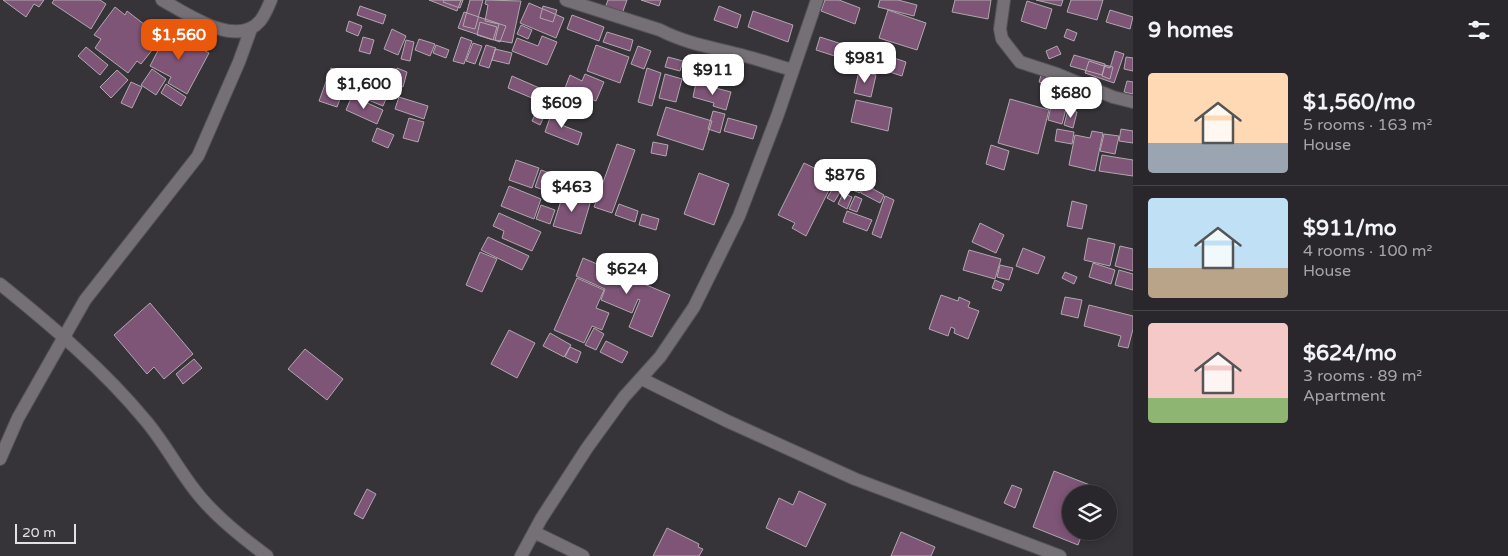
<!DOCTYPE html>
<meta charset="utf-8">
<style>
:root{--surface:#29272b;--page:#353337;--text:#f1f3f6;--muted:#a5a5a9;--line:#454447;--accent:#ea580c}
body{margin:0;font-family:"Varela Round",sans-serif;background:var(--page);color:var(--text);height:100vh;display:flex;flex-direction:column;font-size:19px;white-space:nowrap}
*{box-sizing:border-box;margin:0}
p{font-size:16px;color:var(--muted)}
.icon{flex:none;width:28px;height:28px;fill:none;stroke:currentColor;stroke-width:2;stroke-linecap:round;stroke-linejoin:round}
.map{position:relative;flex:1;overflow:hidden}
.details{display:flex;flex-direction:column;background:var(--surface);width:375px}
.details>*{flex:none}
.fabs{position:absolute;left:1062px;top:485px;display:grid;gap:10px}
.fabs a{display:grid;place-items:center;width:55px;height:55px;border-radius:50%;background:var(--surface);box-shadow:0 2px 8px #0003,0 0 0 1px var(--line);font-size:25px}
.scale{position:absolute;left:15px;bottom:12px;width:61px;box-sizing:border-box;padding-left:5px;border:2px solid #e3e1e4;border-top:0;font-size:14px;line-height:18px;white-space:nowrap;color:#e3e1e4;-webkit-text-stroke:4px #373439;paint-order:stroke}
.price{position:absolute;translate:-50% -42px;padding:0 11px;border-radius:10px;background:#fff;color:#222;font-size:16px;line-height:32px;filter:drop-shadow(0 1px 2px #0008)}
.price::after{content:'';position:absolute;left:50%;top:30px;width:15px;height:11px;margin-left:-8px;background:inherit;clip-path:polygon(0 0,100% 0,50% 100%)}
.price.on{background:var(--accent);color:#fff}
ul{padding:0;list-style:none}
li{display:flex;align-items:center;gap:15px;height:125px;padding:0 15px}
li+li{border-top:1px solid var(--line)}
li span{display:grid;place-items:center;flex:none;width:140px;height:100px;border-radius:5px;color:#555}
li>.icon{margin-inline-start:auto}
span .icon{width:60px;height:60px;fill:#fffc;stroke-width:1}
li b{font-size:21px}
h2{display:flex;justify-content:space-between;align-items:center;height:60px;padding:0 15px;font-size:21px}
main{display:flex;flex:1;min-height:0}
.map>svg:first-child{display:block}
</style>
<main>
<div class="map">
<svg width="1133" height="556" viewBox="0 0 1133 556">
<rect width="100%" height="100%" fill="#373439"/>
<!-- building -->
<path fill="#7e5477" stroke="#afa8ad" d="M3,0H44L39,7L34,4L26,17Z
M54,0H100L106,4L91,29L52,3Z
M429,0H461L457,11Z
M444,0H463L460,8L443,2Z
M470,0H483L475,29L463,26Z
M486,0L521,1L512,43L495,40L499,24L485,21L488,5L485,4Z
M608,0H627L622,14L605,8Z
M641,0H661L659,6Z
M825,0H839L860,8L855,24L821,11Z
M880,0H898L917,5L914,16L878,7Z
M955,0H991L988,19L952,12Z
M1036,0H1063L1061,6Z
M1071,0H1103L1097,20L1067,12Z
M1027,1L1052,9L1046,29L1021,21Z
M529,3L564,18L556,38L520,23Z
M360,6L386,15L383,24L357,15Z
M543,6L557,10L553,22L540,18Z
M719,6L741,15L737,28L714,20Z
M115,7L125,15L127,11L149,28L144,34L157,44L141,64L137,61L128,73L95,48L101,39L94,35Z
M888,10L926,23L917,50L879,38Z
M1110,10L1133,17L1130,29L1106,22Z
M753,11L793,25L788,42L748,27Z
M464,12L506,26L500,42L458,28Z
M572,15L604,27L599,41L567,29Z
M349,21L362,26L358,36L346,31Z
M480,22L497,27L493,40L477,35Z
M521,25L532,30L528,39L517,34Z
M392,29L406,36L398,55L384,49Z
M1067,29L1077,33L1074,41L1064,37Z
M168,31L209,53L187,94L168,83L171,77L150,66Z
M607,32L633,40L630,51L603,42Z
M542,36L557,42L547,65L512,51L517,38L538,46Z
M363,37L374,40L370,54L359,51Z
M461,37L472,41L464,64L453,61Z
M820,37L845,45L841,58L816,50Z
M419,39L435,44L430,56L415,50Z
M406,40L414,42L410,61L401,59Z
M473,43L482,46L475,64L466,61Z
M436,45L449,50L446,58L433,53Z
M486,45L496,48L489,68L479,65Z
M596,45L629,57L620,83L587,71Z
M638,46L651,51L644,69L631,64Z
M1057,46L1061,54L1049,59L1046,51Z
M86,47L108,65L100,75L78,56Z
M495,49L512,53L509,64L492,60Z
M1115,51L1124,54L1114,83L1085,73L1089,61L1110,68Z
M860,52L874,57L870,69L856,64Z
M879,53L906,62L902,76L874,67Z
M1074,55L1105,64L1102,75L1070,66Z
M668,57L683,61L680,71L665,67Z
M1126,57L1133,58V71L1124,69Z
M1105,65L1113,67L1110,79L1102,76Z
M331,68L349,75L337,107L319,101Z
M397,68L407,72L403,87L392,84Z
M647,68L661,73L652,106L638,102Z
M152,69L166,79L156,95L141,85Z
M117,70L128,80L111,98L100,87Z
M859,71L876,75L871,97L854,93Z
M1042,72L1063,78L1060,88L1039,82Z
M585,74L604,82L596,101L565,88L570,75L582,81Z
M665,74L682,79L676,102L659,98Z
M512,76L544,90L539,101L508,88Z
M352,78L389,92L383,106L346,91Z
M1127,81L1133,82V94L1124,92Z
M131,82L142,87L132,108L121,103Z
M696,83L731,92L726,110L713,106L714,103L693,97Z
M166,84L186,97L181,106L161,93Z
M547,91L577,104L573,113L543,100Z
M352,96L383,110L377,124L346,110Z
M399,97L428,106L424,119L395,109Z
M1010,99L1049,110L1038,154L998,143Z
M856,100L892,108L888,131L851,122Z
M541,102L549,106L540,125L532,121Z
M1051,106L1066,109L1062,124L1048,120Z
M666,107L712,121L703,150L657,135Z
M553,109L563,113L559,124L582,133L578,145L545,132Z
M1068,110L1077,112L1073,128L1064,125Z
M713,111L725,114L720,133L708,129Z
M409,118L424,122L418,142L403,138Z
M728,118L757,126L753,139L724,131Z
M377,128L394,135L388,148L372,141Z
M1057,129L1074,132L1072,144L1055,141Z
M1121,129L1133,131V143L1119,141Z
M1092,131L1103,133L1095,171L1069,165L1075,135L1090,138Z
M1104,134L1119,136L1115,154L1100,151Z
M653,142L668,145L666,156L651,153Z
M617,144L635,150L612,213L594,207Z
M991,145L1009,151L1004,170L986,164Z
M1102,155L1133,160V176L1099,171Z
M516,160L539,168L532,188L509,180Z
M804,163L835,178L806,236L792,228L795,223L778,215Z
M541,170L555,175L550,192L535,187Z
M840,171L864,181L860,193L835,183Z
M699,173L729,184L714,225L684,214Z
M835,185L842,189L834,202L827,198Z
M866,185L884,195L880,203L861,193Z
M509,186L541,199L534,219L501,206Z
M564,191L591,200L581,234L553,226Z
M843,193L852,197L847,209L838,204Z
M855,196L862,199L857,212L849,209Z
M885,196L894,200L881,238L872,234Z
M1072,201L1087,205L1082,229L1067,226Z
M619,204L638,211L635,222L615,215Z
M541,205L555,210L550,224L536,219Z
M847,211L872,220L867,231L843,222Z
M499,213L541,232L532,251L502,238L504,231L493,226Z
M642,214L659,219L656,230L639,225Z
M980,223L1004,235L996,253L972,242Z
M488,237L529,256L522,270L481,250Z
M1088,238L1115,244L1110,266L1084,260Z
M1120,246L1133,249V271L1115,266Z
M1023,248L1045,257L1038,274L1016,266Z
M969,250L1001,259L995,279L963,270Z
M480,252L497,259L482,292L466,285Z
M583,258L670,295L652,337L629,327L640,300L638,299L632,313L601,300L605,289L576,276Z
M1093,263L1115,270L1111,284L1089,277Z
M1000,265L1013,268L1009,280L997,277Z
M1119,270L1133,274V290L1115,285Z
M1065,272L1077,277L1074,284L1062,278Z
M577,278L604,290L596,308L609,313L602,330L592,326L584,343L554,330Z
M995,280L1004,284L1001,291L992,288Z
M941,295L958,301L959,297L970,302L968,307L979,311L968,339L954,333L955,329L951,327L948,336L929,329Z
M1065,297L1082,300L1078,318L1061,314Z
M150,303L193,354L164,379L154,367L147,374L114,335Z
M1089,305L1133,316V329L1128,348L1118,346L1121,336L1084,326Z
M594,328L604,334L596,350L585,345Z
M509,330L535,343L517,378L491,364Z
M550,333L571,345L564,357L543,346Z
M606,341L628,352L622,363L600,352Z
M570,347L581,352L577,363L565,357Z
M305,349L343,379L327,400L288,369Z
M194,359L202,368L183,384L176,374Z
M1054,471L1090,485L1086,494H1071V531H1083L1078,545L1033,527Z
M1012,485L1022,489L1015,508L1004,503Z
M367,489L376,494L363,519L354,514Z
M799,491L826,504L806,547L766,528L779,498L793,505Z
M667,528L699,544L698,547L703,549L699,556H653Z
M901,532L935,547L931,556H891Z"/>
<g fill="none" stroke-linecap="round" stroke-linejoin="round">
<defs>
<path id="minor" d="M162,0C186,13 236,49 260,21C265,15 268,7 271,0
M566,0L660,30C687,44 716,48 745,56C761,60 777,66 793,70
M1004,0L1000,29L1002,39L1020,62L1057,74L1113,97L1133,102
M0,284C52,326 104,370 146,421C167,446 181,475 202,499C220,520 244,539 267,556
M642,379L727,421L855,479L1060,556
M0,459L18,418L85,300L198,156L239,62L251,29
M534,532L583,556
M521,556L541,519L587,448L624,397L660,357L694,307L739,216L778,114L817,0"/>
</defs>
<!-- minor casing -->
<use href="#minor" stroke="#555358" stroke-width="14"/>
<!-- minor -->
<use href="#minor" stroke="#747076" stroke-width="12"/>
</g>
</svg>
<div class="fabs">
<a><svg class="icon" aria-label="layers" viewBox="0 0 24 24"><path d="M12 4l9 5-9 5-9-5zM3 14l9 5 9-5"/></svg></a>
</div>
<div class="scale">20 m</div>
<b class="price on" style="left:179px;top:61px">$1,560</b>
<b class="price" style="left:865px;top:84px">$981</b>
<b class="price" style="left:713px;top:96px">$911</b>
<b class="price" style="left:364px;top:110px">$1,600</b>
<b class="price" style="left:1071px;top:119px">$680</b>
<b class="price" style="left:562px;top:129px">$609</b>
<b class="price" style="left:845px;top:201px">$876</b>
<b class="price" style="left:572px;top:213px">$463</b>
<b class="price" style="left:627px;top:295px">$624</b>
</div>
<section class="details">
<h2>9 homes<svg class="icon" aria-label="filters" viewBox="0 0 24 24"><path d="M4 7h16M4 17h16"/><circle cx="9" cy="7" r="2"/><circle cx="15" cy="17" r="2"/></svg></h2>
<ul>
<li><span style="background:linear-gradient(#ffd9b3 70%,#9aa5b1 0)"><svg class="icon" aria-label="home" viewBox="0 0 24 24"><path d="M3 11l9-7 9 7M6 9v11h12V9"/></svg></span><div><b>$1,560/mo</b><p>5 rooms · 163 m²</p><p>House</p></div></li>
<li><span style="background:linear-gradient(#bfe0f5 70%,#b9a48a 0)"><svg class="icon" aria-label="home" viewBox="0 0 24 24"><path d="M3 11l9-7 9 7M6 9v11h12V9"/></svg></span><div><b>$911/mo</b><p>4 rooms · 100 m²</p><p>House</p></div></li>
<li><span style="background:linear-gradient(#f6c9c9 75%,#8fb573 0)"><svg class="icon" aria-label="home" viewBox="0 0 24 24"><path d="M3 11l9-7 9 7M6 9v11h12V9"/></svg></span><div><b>$624/mo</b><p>3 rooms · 89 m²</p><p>Apartment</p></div></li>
</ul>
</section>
</main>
